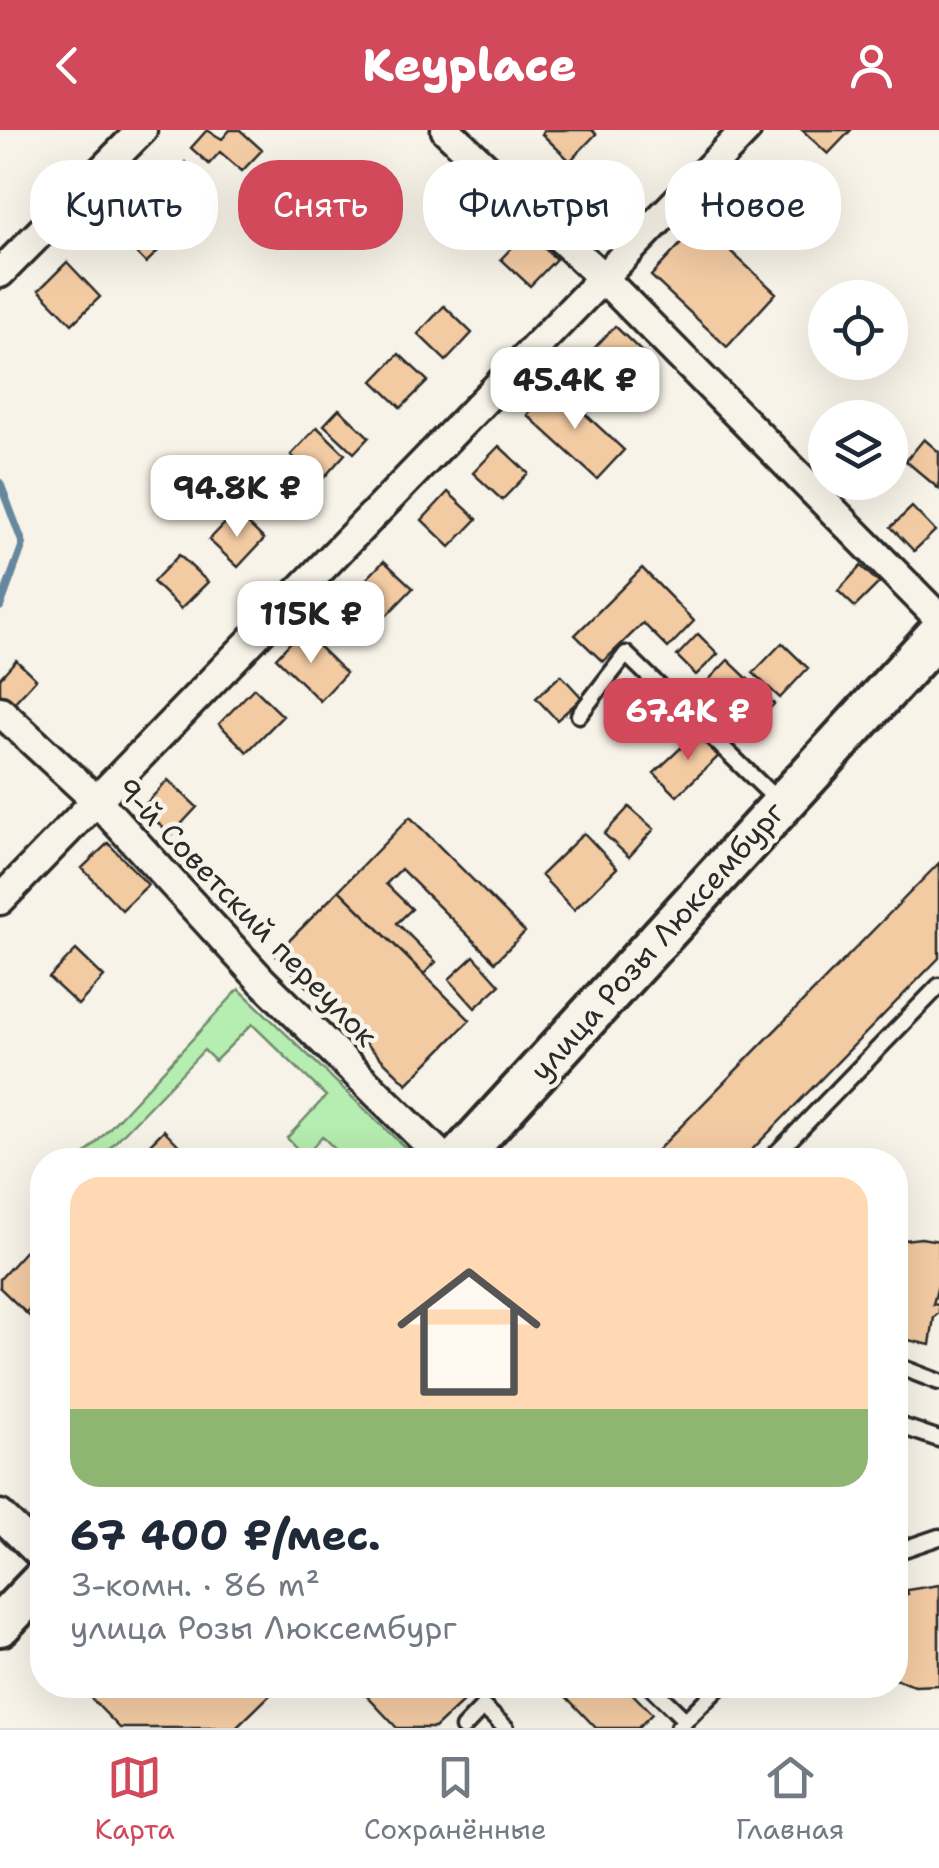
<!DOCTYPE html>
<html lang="ru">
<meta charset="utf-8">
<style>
:root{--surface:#fff;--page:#f6f6f7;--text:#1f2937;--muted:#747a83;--line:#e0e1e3;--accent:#d1495b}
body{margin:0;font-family:"Shantell Sans",sans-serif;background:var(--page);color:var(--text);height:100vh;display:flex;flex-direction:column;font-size:38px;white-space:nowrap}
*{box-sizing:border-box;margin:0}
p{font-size:32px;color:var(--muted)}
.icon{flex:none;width:55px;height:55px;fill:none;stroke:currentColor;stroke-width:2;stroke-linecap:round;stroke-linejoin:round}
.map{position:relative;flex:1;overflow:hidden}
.details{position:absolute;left:30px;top:1018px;width:878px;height:550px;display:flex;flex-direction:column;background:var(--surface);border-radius:40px;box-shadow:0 10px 40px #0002}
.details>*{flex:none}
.hud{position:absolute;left:30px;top:30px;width:880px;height:90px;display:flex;gap:20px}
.tools{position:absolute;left:808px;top:150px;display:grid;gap:20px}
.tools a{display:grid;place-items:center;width:100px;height:100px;border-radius:50%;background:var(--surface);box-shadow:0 10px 40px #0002;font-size:50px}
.price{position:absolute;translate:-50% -85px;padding:0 22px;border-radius:20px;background:#fff;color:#222;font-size:32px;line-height:65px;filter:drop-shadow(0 2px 5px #0008)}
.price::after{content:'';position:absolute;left:50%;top:60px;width:30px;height:22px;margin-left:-15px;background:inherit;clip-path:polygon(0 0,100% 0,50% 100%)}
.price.selected{background:var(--accent);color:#fff}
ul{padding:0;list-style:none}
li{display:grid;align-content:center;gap:20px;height:530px;padding:0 40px}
li span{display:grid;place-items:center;height:310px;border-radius:30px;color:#555}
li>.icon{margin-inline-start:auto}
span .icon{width:180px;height:180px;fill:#fffc;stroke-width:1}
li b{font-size:42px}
.pill{padding:0 35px;border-radius:40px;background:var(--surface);box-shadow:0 10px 40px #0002;font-size:35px;line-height:90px}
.pill.selected{background:var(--accent);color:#fff}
header{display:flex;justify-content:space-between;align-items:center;height:130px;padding:0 40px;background:var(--accent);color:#fff;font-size:45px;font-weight:800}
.tabs{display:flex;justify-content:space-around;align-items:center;height:140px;border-top:2px solid var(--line);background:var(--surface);font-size:28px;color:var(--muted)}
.tabs a{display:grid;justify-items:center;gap:5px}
.tabs .selected{color:var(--accent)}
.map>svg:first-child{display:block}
</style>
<header><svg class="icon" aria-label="back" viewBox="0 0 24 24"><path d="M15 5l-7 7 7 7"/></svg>Keyplace<svg class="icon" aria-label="person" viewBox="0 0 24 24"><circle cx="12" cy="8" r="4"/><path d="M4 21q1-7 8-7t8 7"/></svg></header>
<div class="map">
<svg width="939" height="1598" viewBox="0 0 939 1598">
<rect width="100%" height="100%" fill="#f7f3e8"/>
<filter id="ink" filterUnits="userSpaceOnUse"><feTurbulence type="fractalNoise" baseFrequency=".01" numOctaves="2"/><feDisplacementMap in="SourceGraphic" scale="20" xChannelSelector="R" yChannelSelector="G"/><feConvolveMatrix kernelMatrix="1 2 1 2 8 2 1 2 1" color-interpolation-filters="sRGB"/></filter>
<g filter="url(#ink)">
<!-- green -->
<path fill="#b6edb0" stroke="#708c6e" stroke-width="2.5" d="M239,859L418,1030H337L341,1025L322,1006L305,1027L287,1008L326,966L252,894L215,931L204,920L98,1030H80Z"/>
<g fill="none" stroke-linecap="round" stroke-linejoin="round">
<!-- stream -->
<path stroke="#66889f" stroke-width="8" d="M0,353L23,414L0,477"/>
</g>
<!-- building -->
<path fill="#f3cba3" stroke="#2b2b2b" stroke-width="2.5" d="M207,0L222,9L230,0H240L262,20L242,41L220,22L209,34L191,18Z
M545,0H592L596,4L570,31L542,4Z
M802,0H851L828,24Z
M185,32L211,60L183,87L156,59Z
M127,64L158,95L149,104L162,117L146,133L103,89Z
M700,93L776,163L727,217L651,146Z
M527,102L556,129L530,156L501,129Z
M67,132L100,167L72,194L39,160Z
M444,176L472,203L446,231L418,204Z
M615,196L643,223L617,251L589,224Z
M399,224L428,251L401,278L373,251Z
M554,255L624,320L597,349L527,285Z
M339,279L369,307L354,323L324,295Z
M317,297L345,324L320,352L291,325Z
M924,309L939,322V359L906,331Z
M499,316L528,343L502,370L473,343Z
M448,362L477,389L450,417L422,390Z
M912,377L935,401L914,421L891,397Z
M236,382L264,409L238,437L209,410Z
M179,425L208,452L181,479L153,452Z
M384,431L413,458L386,486L358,458Z
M861,436L879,453L855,477L838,461Z
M642,438L694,491L668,518L643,493L603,532L575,505Z
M302,500L346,543L320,571L276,528Z
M698,504L718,524L696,545L677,526Z
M782,513L808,538L780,568L753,543Z
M16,530L36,549L12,575L0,565V548Z
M728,530L774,574L741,608L695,564Z
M561,545L582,568L557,590L536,568Z
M254,558L283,586L247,622L219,594Z
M700,600L722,623L677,666L654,643Z
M168,650L197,677L171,705L142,678Z
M629,677L654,699L629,727L604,704Z
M410,687L525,802L495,832L401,739L386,754L412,779L397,793L436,832L424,844L339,760Z
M584,703L617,738L574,780L541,745Z
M108,713L148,755L122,780L82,738Z
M939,733V828L742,1030H648Z
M339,760L470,890L407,954L275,825Z
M76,820L104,847L78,875L49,848Z
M474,826L500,855L475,878L449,849Z
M164,1000L191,1028L134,1030Z
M42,1103V1166L26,1183L0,1158V1149Z
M921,1108L939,1111V1152L933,1174L939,1175V1183L934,1187L930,1215L895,1207V1111Z
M42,1166V1198L26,1183Z
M939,1455V1555L915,1556L895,1549V1468L908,1464L907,1460Z
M86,1555H260L270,1565L236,1598H120L82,1559Z
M375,1555H481L435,1598H397L365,1564Z
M555,1555H624L652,1584L638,1598H596Z"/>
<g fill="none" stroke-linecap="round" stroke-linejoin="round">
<defs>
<path id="service" d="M579,585L626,524L781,674
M770,1030L939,856
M895,1235L939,1252
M895,1294L939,1309
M895,1422L939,1407
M649,1555L685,1590
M463,1598L483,1577L506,1598
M678,1598L721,1555"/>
<path id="minor" d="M446,0L605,150L939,488
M0,143L142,0
M0,581L99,673L262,851L445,1030
M0,770L746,0
M0,1385L42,1426"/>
<path id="secondary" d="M457,1030L939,503
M0,1495L42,1451"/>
</defs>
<!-- service casing -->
<use href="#service" stroke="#2b2b2b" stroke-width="21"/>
<!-- minor casing -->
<use href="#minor" stroke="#2b2b2b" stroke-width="35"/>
<!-- secondary casing -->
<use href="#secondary" stroke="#2b2b2b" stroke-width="48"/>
<!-- service -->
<use href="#service" stroke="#f7f3e8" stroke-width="14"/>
<!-- minor -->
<use href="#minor" stroke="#f7f3e8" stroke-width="28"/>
<!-- secondary -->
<use href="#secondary" stroke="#f7f3e8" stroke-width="40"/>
</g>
</g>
<g text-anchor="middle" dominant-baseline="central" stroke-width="9" stroke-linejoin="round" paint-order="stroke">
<!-- street labels -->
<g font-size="30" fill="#2b2b2b" stroke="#f7f3e8">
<text transform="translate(247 782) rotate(46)">9-й Советский переулок</text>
<text transform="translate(657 811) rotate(-48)">улица Розы Люксембург</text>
</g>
</g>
</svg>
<div class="tools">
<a><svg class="icon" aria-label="locate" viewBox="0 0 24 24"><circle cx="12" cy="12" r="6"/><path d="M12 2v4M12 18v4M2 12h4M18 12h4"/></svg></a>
<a><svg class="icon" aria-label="layers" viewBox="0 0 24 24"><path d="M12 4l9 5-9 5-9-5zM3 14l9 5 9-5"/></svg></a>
</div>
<b class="price" style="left:575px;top:302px">45.4K ₽</b>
<b class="price" style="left:237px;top:410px">94.8K ₽</b>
<b class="price" style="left:311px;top:536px">115K ₽</b>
<b class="price selected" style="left:688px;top:633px">67.4K ₽</b>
<div class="hud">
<a class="pill">Купить</a>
<a class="pill selected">Снять</a>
<a class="pill">Фильтры</a>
<a class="pill">Новое</a>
</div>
<section class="details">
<ul>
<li><span style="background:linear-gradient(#ffd9b3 75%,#8fb573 0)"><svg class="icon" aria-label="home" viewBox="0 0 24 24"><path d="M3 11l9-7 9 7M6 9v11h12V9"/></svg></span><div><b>67 400 ₽/мес.</b><p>3-комн. · 86 m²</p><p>улица Розы Люксембург</p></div></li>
</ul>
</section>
</div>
<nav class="tabs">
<a class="selected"><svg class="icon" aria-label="map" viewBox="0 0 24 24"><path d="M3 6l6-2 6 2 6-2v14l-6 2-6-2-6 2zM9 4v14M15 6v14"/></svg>Карта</a>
<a><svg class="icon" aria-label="saved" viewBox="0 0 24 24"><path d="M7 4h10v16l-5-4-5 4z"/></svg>Сохранённые</a>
<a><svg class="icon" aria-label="home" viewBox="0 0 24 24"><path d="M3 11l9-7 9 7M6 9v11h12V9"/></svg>Главная</a>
</nav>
